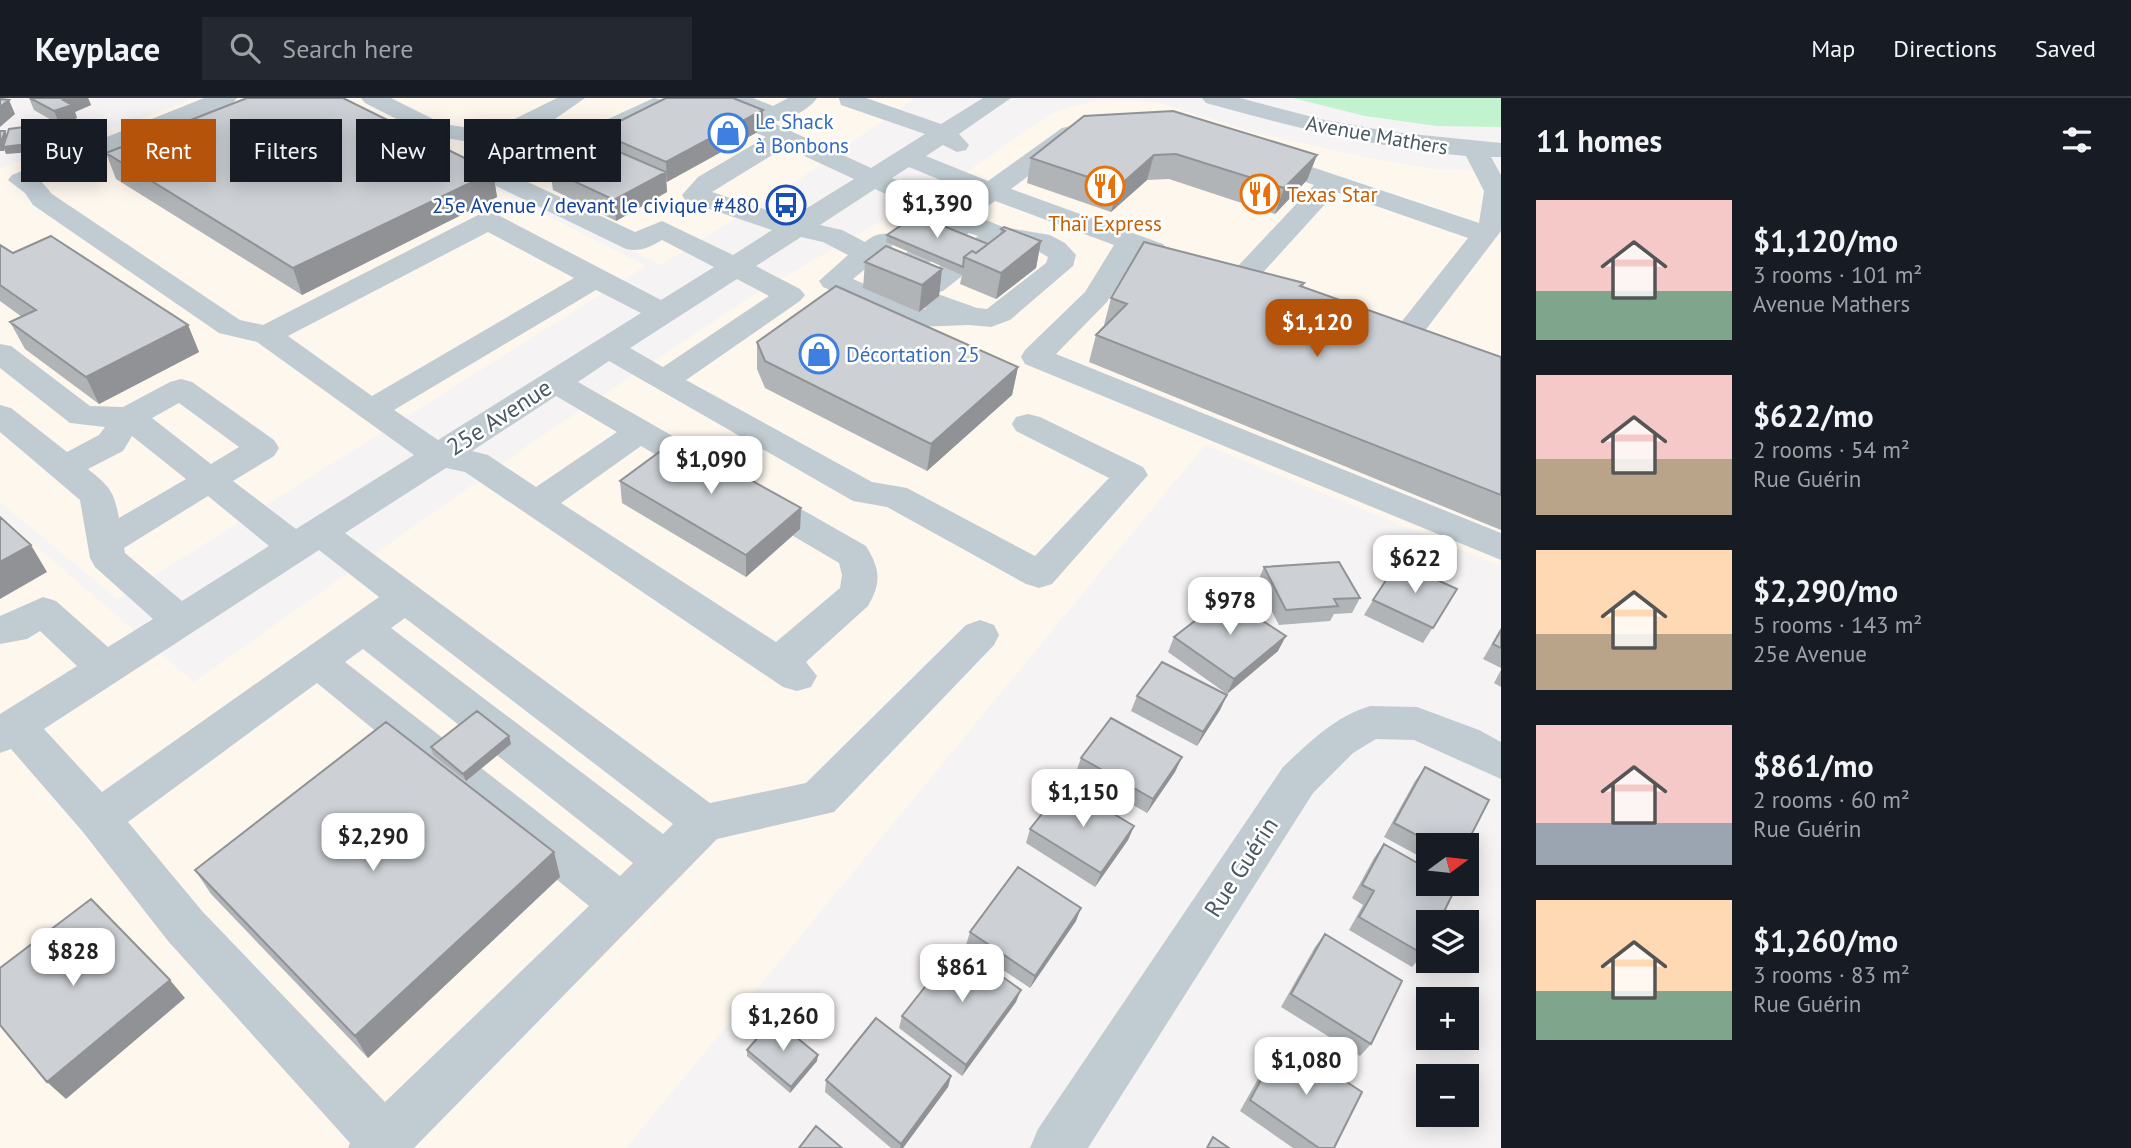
<!DOCTYPE html>
<meta charset="utf-8">
<style>
:root{--surface:#171b24;--page:#242831;--text:#f1f3f6;--muted:#9ea1a6;--line:#363941;--accent:#b45309}
body{margin:0;font-family:"PT Sans",sans-serif;background:var(--page);color:var(--text);height:100vh;display:flex;flex-direction:column;font-size:26px;white-space:nowrap}
*{box-sizing:border-box;margin:0}
p{font-size:23px;color:var(--muted)}
.icon{flex:none;width:38px;height:38px;fill:none;stroke:currentColor;stroke-width:2;stroke-linecap:round;stroke-linejoin:round}
.map{position:relative;flex:1;overflow:hidden}
.details{display:flex;flex-direction:column;background:var(--surface);width:630px}
.details>*{flex:none}
.guide{position:absolute;left:21px;top:21px;width:665px;height:63px;display:flex;gap:14px}
.needle{width:46px;rotate:75deg}
.controls{position:absolute;left:1416px;top:735px;display:grid;gap:14px}
.controls a{display:grid;place-items:center;width:63px;height:63px;border-radius:0px;background:var(--surface);box-shadow:0 4px 18px #0003;font-size:35px}
.price{position:absolute;translate:-50% -60px;padding:0 16px;border-radius:14px;background:#fff;color:#222;font-size:23px;line-height:46px;filter:drop-shadow(0 2px 4px #0008)}
.price::after{content:'';position:absolute;left:50%;top:42px;width:21px;height:16px;margin-left:-10px;background:inherit;clip-path:polygon(0 0,100% 0,50% 100%)}
.price.current{background:var(--accent);color:#fff}
ul{padding:0;list-style:none}
li{display:flex;align-items:center;gap:21px;height:175px;padding:0 35px}
li span{display:grid;place-items:center;flex:none;width:196px;height:140px;border-radius:0px;color:#555}
li>.icon{margin-inline-start:auto}
span .icon{width:84px;height:84px;fill:#fffc;stroke-width:1}
li b{font-size:30px}
h2{display:flex;justify-content:space-between;align-items:center;height:84px;padding:0 35px;font-size:30px}
.chip{padding:0 24px;border-radius:0px;background:var(--surface);box-shadow:0 4px 18px #0003;font-size:24px;line-height:63px}
.chip.current{background:var(--accent);color:#fff}
header{display:flex;align-items:center;gap:42px;box-sizing:border-box;height:98px;padding:0 35px;background:var(--surface);border-bottom:2px solid var(--line)}
header strong{font-size:33px}
nav{display:flex;gap:38px;margin-inline-start:auto;font-size:24px}
.search{width:490px;height:63px;background:var(--page);display:flex;align-items:center;gap:18px;box-sizing:border-box;padding:0 24px;border-radius:0px;color:var(--muted);font-size:26px}
main{display:flex;flex:1;min-height:0}
.map>svg:first-child{display:block}
</style>
<header>
<strong>Keyplace</strong>
<div class="search"><svg class="icon" aria-label="search" viewBox="0 0 24 24"><circle cx="10" cy="10" r="6"/><path d="M15 15l6 6"/></svg>Search here</div>
<nav><a>Map</a><a>Directions</a><a>Saved</a></nav>
</header>
<main>
<div class="map">
<svg width="1501" height="1050" viewBox="0 0 1501 1050">
<rect width="100%" height="100%" fill="#f5f3f3"/>
<!-- commercial -->
<path fill="#fdf7ee" d="M196,0H318L646,168L117,501L0,404V70Z
M321,0H915L801,80L661,167Z
M1098,2L1157,4L1253,34L1370,60L1433,71L1501,73V468L1205,347L626,1050H0V417L194,584L534,343L758,194L968,73L1052,15Z"/>
<!-- green -->
<path fill="#c1f3ce" d="M1293,0H1501V29L1437,28L1365,18Z"/>
<g fill="none" stroke-linecap="round" stroke-linejoin="round">
<!-- minor -->
<path fill="#c0ccd2" fill-rule="evenodd" d="M204,0H237L233,5L41,83L52,96L240,222L263,227L478,117L488,115L498,117L661,202L714,169L662,142C650,149 641,154 626,151L486,83L482,78L486,73L511,59L487,47L428,37L365,5L361,0H391L443,26L490,33L557,0H585L555,21L513,41L540,54L544,59L540,64L515,78L635,134L662,123L733,157L772,132L686,103L682,97L698,79L766,39L683,5L679,0H712L729,7L727,0H753L773,8L788,0H817C809,12 783,26 769,23L871,70L925,36L841,7L839,0H866L941,26L983,0H1011L959,36L969,47L966,52L957,54L943,47L926,58L988,83L1062,30L1071,28L1080,30L1083,35L1080,40L1011,91L1163,146L1167,152L1163,158L1153,160L1137,155L1107,204L1056,256L1501,435V462L1025,266L1021,259L1025,252L1085,194L1114,147L995,103L983,112L981,120L1003,129L1050,137L1065,145L1076,157L1073,168L1010,222L991,229L969,227L915,229L823,189L819,183L848,157L823,144L801,139L756,168L800,191L805,197L800,203L686,282L872,384L907,390L1035,458L1109,380L1016,333L1012,326L1016,319L1028,316L1040,319L1143,369L1148,377L1052,486L1039,490L1026,486L887,409L853,403L609,263L578,284L866,448C880,471 882,484 868,508L806,564L817,578L811,589L797,593L783,589L465,374L446,370L345,435L710,705L806,685L966,527L980,522L994,527L999,537L994,547L834,714L717,741L414,1050H348L350,1045L168,843L83,734L11,651L0,655V616L77,568L40,533L27,541L0,546V518L43,499L56,503L108,549L153,521L95,469L90,460L80,402L0,334V307L11,310L67,354L99,337L105,329L70,325L0,270V246L11,248L90,308L123,309L170,284L181,281L192,284L274,342L279,350L274,358L233,383L296,431L414,357L257,244L219,235L33,107L25,95L8,82L12,77ZM785,49L854,81L791,120L712,94ZM909,69L972,95L957,110L892,80ZM875,91L947,125L899,160L886,154L897,143L893,137C881,134 875,136 865,144L842,132L820,127ZM488,134L574,180L372,298L288,238ZM969,135L978,138L931,175L921,171ZM1004,145L1031,149L1048,159L1046,165L987,211L977,210L935,195L943,193ZM870,167L930,195L922,197L917,203L926,211H920L853,181ZM737,181L769,198L663,269L630,250ZM596,192L641,215L438,342L394,312ZM556,298L617,334L536,389L488,357L472,353ZM179,305L239,349L211,366L152,320ZM132,338L186,381L119,420C114,393 110,389 88,371L123,353ZM641,348L839,465L842,477L840,490L776,544L561,405ZM208,398L269,448L182,503L125,455L124,450ZM319,452L379,499L102,694L44,631ZM405,520L673,726L663,736L391,530ZM363,551L633,765L620,778L345,564ZM317,585L589,808L385,1004L202,813L128,724Z
M654,0L662,2L666,7L662,12L589,48L580,50L571,48L568,43L571,38Z
M1202,0H1240L1320,21L1392,34L1501,45V59H1491L1501,77V133L1421,238L1410,241L1399,238L1395,232L1468,140L1336,94L1258,180L1248,183L1238,180L1234,174L1238,168L1314,87L1252,65L1248,60L1252,55L1261,52L1270,55L1479,125L1484,93L1466,58C1377,50 1291,29 1206,5Z
M1370,608L1417,609L1479,632L1501,644V681L1414,642L1376,641L1353,655L1313,695L1088,1050H1030L1038,1031L1283,669C1310,644 1334,619 1370,608Z"/>
</g>
<!-- wall -->
<path fill="#b0b4b7" d="M29,0H88L91,7L75,14L77,20L60,27L34,12Z
M1084,18L1317,57L1307,82L1275,116L1169,81L1147,82L1111,114L1027,85L1031,60Z
M763,31L666,84L667,94L616,123L553,92L550,72L599,47L598,34Z
M106,55L493,74L497,99L302,197L116,81Z
M1001,131L1041,143L1036,170L996,201L960,186L962,177L886,144L887,137L988,146L1000,137Z
M0,147L13,155L188,227L199,254L99,306L25,251L10,224L22,219L0,203Z
M865,164L942,171L939,198L919,214L863,190Z
M1304,185L1303,189L1501,259V432L1089,264L1096,237L1105,227H1104L1111,200Z
M757,244L1018,269L1012,297L927,373L765,290L757,271Z
M620,383L801,410L800,431L746,479L622,405Z
M1264,469L1360,500L1352,515L1334,516L1330,523L1279,527L1257,485Z
M1457,491L1423,545L1364,517L1373,502Z
M1501,530V570L1483,561Z
M1174,539L1278,553L1227,596L1168,554Z
M1501,572V589L1494,585Z
M1227,597L1220,612L1197,648L1131,613L1137,598Z
M509,638L511,646L466,683L433,657L431,649Z
M1182,659L1175,674L1147,715L1076,674L1081,660Z
M1425,669L1466,747H1428V763L1384,739L1415,683Z
M1134,728L1128,742L1095,789L1026,745L1030,731Z
M1384,746L1423,856L1412,869L1349,832L1363,807L1352,800L1374,760Z
M554,754L560,779L368,960L211,796L195,772Z
M1076,823L1030,890L966,847L970,834Z
M1325,836L1371,946L1360,958L1281,909L1315,849Z
M1016,904L962,978L899,930L902,918Z
M1283,942L1334,1050H1293L1240,1013L1273,954Z
M747,952L817,963L790,995L747,958Z
M951,978L948,989L903,1050H891L825,994L826,982Z"/>
<!-- shaded-wall -->
<path fill="#909295" d="M69,0H88L91,7L75,14L77,20L60,27L54,13L63,2Z
M9,2L15,16L0,29V9Z
M763,12V31L667,84L666,64Z
M33,28L36,35L31,54L6,56L4,51V53H0V46L5,33L8,40Z
M1154,57L1147,82L1111,114L1118,89Z
M1317,57L1307,82L1275,116L1284,90Z
M493,74L497,99L302,197L293,170Z
M666,74L667,94L616,123L614,102Z
M1041,143L1036,170L996,201L1001,175Z
M942,171L939,198L919,214L922,187Z
M188,227L199,254L99,306L86,279Z
M1018,269L1012,297L927,373L931,346Z
M801,410L800,431L746,479V457Z
M31,447L47,474L0,501V464Z
M1286,538L1278,553L1227,596L1234,581Z
M1227,597L1220,612L1197,648L1203,634Z
M509,638L511,646L466,683L463,676Z
M1182,659L1175,674L1147,715L1153,701Z
M1134,728L1128,742L1095,789L1101,775Z
M554,754L560,779L368,960L355,938Z
M1081,810L1076,823L1030,890L1035,878Z
M170,882L185,900L66,1001L47,984Z
M1021,892L1016,904L962,978L966,967Z
M818,957L817,963L790,995L791,989Z
M951,978L948,989L903,1050H900L901,1046Z"/>
<!-- building -->
<path fill="#cdd1d5" stroke="#909295" stroke-width="2" d="M30,0H69L63,2L72,7L54,13Z
M247,0H343L493,74L293,170L106,55Z
M666,0H733L763,12L666,64L598,34Z
M0,1L9,2L0,9Z
M1173,13L1317,57L1284,90L1176,56L1154,57L1118,89L1031,60L1084,18Z
M33,28L28,46L3,49L9,31Z
M0,33H5L0,46Z
M601,46L666,74L614,102L550,72Z
M916,117L988,146L976,155L972,153L964,159L963,169L887,137Z
M1004,129L1041,143L1001,175L964,159L972,153L976,155L1005,133L1001,131Z
M51,138L188,227L86,279L10,224L36,212L0,187V147L13,155Z
M1144,144L1304,185L1300,188L1501,259V397L1096,237L1127,206L1111,200Z
M886,148L942,171L922,187L865,164Z
M836,188L1018,269L931,346L765,263L757,244Z
M677,341L801,410L746,457L620,383Z
M0,419L31,447L0,464Z
M1339,464L1360,500L1334,501L1338,508L1286,512L1264,469Z
M1398,464L1457,491L1433,530L1373,502Z
M1226,499L1286,538L1234,581L1174,539Z
M1501,532V550L1493,546Z
M1162,564L1227,597L1203,634L1137,598Z
M477,613L509,638L463,676L431,649Z
M1111,620L1182,659L1153,701L1081,660Z
M386,624L554,754L355,938L195,772Z
M1425,669L1489,702L1466,747H1435L1394,725Z
M1065,687L1134,728L1101,775L1030,731Z
M1384,746L1428,771V786H1455L1457,787L1439,824H1428V847L1423,856L1359,819L1374,793L1362,787Z
M1018,769L1081,810L1035,878L970,834Z
M91,801L170,882L47,984L0,927V870Z
M1325,836L1402,883L1371,946L1291,896Z
M958,847L1021,892L966,967L902,918Z
M876,920L951,978L901,1046L826,982Z
M774,921L818,957L791,989L747,952Z
M1283,942L1362,994L1334,1050H1319L1250,1002Z
M816,1028L842,1050H799Z
M1213,1039L1229,1050H1207Z"/>
<!-- icons -->
<defs>
<symbol id="shop-ring" viewBox="-11 -11 22 22"><circle r="9.5" fill="#fff" stroke="#3f7fe0" stroke-width="1.5"/><path d="M-5-2.5h2.3a2.7 3.5 0 0 1 5.4 0H5L5.5 6h-11ZM-1.5-2.5h3a1.5 2.3 0 0 0-3 0Z" fill="#3f7fe0"/></symbol>
<symbol id="restaurant-ring" viewBox="-11 -11 22 22"><circle r="9.5" fill="#fff" stroke="#e8710a" stroke-width="1.5"/><path d="M-5-6h1v4h1v-4h1v4h1v-4h1v5L-1.5 .5V6h-2V.5L-5-1ZM5-6V6H3V1.5H1.5Q1.5-4 5-6Z" fill="#e8710a"/></symbol>
<symbol id="bus-ring" viewBox="-11 -11 22 22"><circle r="9.5" fill="#fff" stroke="#1a4fb4" stroke-width="1.5"/><path d="M-5-6H5V4H4V6H2V4H-2V6H-4V4H-5ZM-3.5-4V0h7V-4ZM-3.5 1.2v1.5H-2V1.2ZM2 1.2v1.5H3.5V1.2Z" fill="#1a4fb4"/></symbol>
</defs>
<g fill-rule="evenodd">
<use href="#shop-ring" x="706" y="13" width="44" height="44"/>
<use href="#restaurant-ring" x="1083" y="66" width="44" height="44"/>
<use href="#restaurant-ring" x="1238" y="74" width="44" height="44"/>
<use href="#bus-ring" x="764" y="85" width="44" height="44"/>
<use href="#shop-ring" x="797" y="234" width="44" height="44"/>
</g>
<g text-anchor="middle" dominant-baseline="central" stroke-width="5" stroke-linejoin="round" paint-order="stroke">
<!-- far-shop labels -->
<g font-size="21" fill="#366cbe" stroke="#fff" text-anchor="start">
<text x="755" y="23">Le Shack<tspan x="755" dy="24">à Bonbons</tspan></text>
<text x="846" y="256">Décortation 25</text>
</g>
<!-- far-street labels -->
<g font-size="21" fill="#495962" stroke="#fff">
<text transform="translate(1377 37) rotate(10)">Avenue Mathers</text>
</g>
<!-- far-food labels -->
<g font-size="21" fill="#c56008" stroke="#fff" text-anchor="start">
<text x="1287" y="96">Texas Star</text>
<text x="1105" y="125" text-anchor="middle">Thaï Express</text>
</g>
<!-- far-transit labels -->
<g font-size="21" fill="#164399" stroke="#fff" text-anchor="end">
<text x="759" y="107">25e Avenue / devant le civique #480</text>
</g>
<!-- street labels -->
<g font-size="24" fill="#495962" stroke="#fff">
<text transform="translate(499 319) rotate(-33)">25e Avenue</text>
<text transform="translate(1241 769) rotate(-57)">Rue Guérin</text>
</g>
</g>
</svg>
<div class="controls">
<a><svg class="needle" viewBox="-14 -14 28 28"><path d="M0-13l5 13h-10z" fill="#e53935"/><path d="M0 13l5-13h-10z" fill="#9ea1a6"/></svg></a>
<a><svg class="icon" aria-label="layers" viewBox="0 0 24 24"><path d="M12 4l9 5-9 5-9-5zM3 14l9 5 9-5"/></svg></a>
<a>+</a>
<a>−</a>
</div>
<b class="price" style="left:937px;top:142px">$1,390</b>
<b class="price current" style="left:1317px;top:261px">$1,120</b>
<b class="price" style="left:711px;top:398px">$1,090</b>
<b class="price" style="left:1415px;top:497px">$622</b>
<b class="price" style="left:1230px;top:539px">$978</b>
<b class="price" style="left:1083px;top:731px">$1,150</b>
<b class="price" style="left:373px;top:775px">$2,290</b>
<b class="price" style="left:73px;top:890px">$828</b>
<b class="price" style="left:962px;top:906px">$861</b>
<b class="price" style="left:783px;top:955px">$1,260</b>
<b class="price" style="left:1306px;top:999px">$1,080</b>
<div class="guide">
<a class="chip">Buy</a>
<a class="chip current">Rent</a>
<a class="chip">Filters</a>
<a class="chip">New</a>
<a class="chip">Apartment</a>
</div>
</div>
<section class="details">
<h2>11 homes<svg class="icon" aria-label="filters" viewBox="0 0 24 24"><path d="M4 7h16M4 17h16"/><circle cx="9" cy="7" r="2"/><circle cx="15" cy="17" r="2"/></svg></h2>
<ul>
<li><span style="background:linear-gradient(#f6c9c9 65%,#7fa58c 0)"><svg class="icon" aria-label="home" viewBox="0 0 24 24"><path d="M3 11l9-7 9 7M6 9v11h12V9"/></svg></span><div><b>$1,120/mo</b><p>3 rooms · 101 m²</p><p>Avenue Mathers</p></div></li>
<li><span style="background:linear-gradient(#f6c9c9 60%,#b9a48a 0)"><svg class="icon" aria-label="home" viewBox="0 0 24 24"><path d="M3 11l9-7 9 7M6 9v11h12V9"/></svg></span><div><b>$622/mo</b><p>2 rooms · 54 m²</p><p>Rue Guérin</p></div></li>
<li><span style="background:linear-gradient(#ffd9b3 60%,#b9a48a 0)"><svg class="icon" aria-label="home" viewBox="0 0 24 24"><path d="M3 11l9-7 9 7M6 9v11h12V9"/></svg></span><div><b>$2,290/mo</b><p>5 rooms · 143 m²</p><p>25e Avenue</p></div></li>
<li><span style="background:linear-gradient(#f6c9c9 70%,#9aa5b1 0)"><svg class="icon" aria-label="home" viewBox="0 0 24 24"><path d="M3 11l9-7 9 7M6 9v11h12V9"/></svg></span><div><b>$861/mo</b><p>2 rooms · 60 m²</p><p>Rue Guérin</p></div></li>
<li><span style="background:linear-gradient(#ffd9b3 65%,#7fa58c 0)"><svg class="icon" aria-label="home" viewBox="0 0 24 24"><path d="M3 11l9-7 9 7M6 9v11h12V9"/></svg></span><div><b>$1,260/mo</b><p>3 rooms · 83 m²</p><p>Rue Guérin</p></div></li>
</ul>
</section>
</main>
